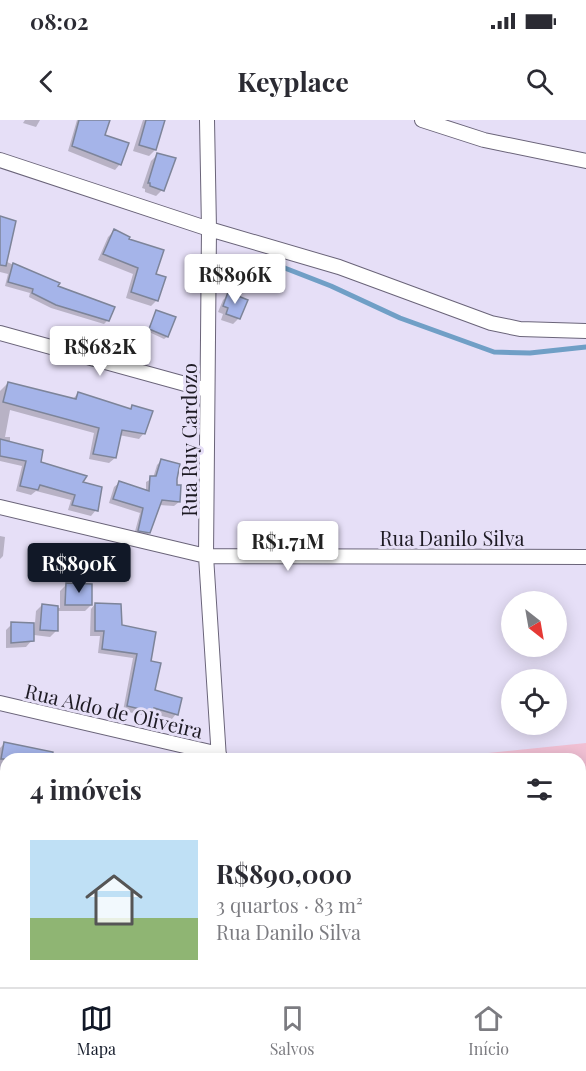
<!DOCTYPE html>
<html lang="pt">
<meta charset="utf-8">
<style>
:root{--surface:#fff;--page:#f2f2f3;--text:#2b2b33;--muted:#7c7c81;--line:#e1e1e2;--accent:#111827}
body{margin:0;font-family:"Playfair Display",serif;background:var(--page);color:var(--text);height:100vh;display:flex;flex-direction:column;font-size:22px;white-space:nowrap}
*{box-sizing:border-box;margin:0}
p{font-size:20px;color:var(--muted)}
.icon{flex:none;width:33px;height:33px;fill:none;stroke:currentColor;stroke-width:2;stroke-linecap:round;stroke-linejoin:round}
.map{position:relative;flex:1;overflow:hidden}
.drawer{position:absolute;left:0px;top:633px;width:586px;height:234px;display:flex;flex-direction:column;background:var(--surface);border-radius:18px 18px 0 0;box-shadow:0 3px 15px #0003}
.drawer>*{flex:none}
.needle{width:39px;rotate:149deg}
.buttons{position:absolute;left:501px;top:471px;display:grid;gap:12px}
.buttons a{display:grid;place-items:center;width:66px;height:66px;border-radius:50%;background:var(--surface);box-shadow:0 3px 15px #0003;font-size:30px}
.price{position:absolute;translate:-50% -51px;padding:0 14px;border-radius:6px;background:#fff;color:#222;font-size:20px;line-height:39px;filter:drop-shadow(0 2px 3px #0008)}
.price::after{content:'';position:absolute;left:50%;top:36px;width:18px;height:14px;margin-left:-9px;background:inherit;clip-path:polygon(0 0,100% 0,50% 100%)}
.price.current{background:var(--accent);color:#fff}
ul{padding:0;list-style:none}
li{display:flex;align-items:center;gap:18px;height:150px;padding:0 30px}
li span{display:grid;place-items:center;flex:none;width:168px;height:120px;border-radius:0px;color:#555}
li>.icon{margin-inline-start:auto}
span .icon{width:72px;height:72px;fill:#fffc;stroke-width:1}
li b{font-size:26px}
h2{display:flex;justify-content:space-between;align-items:center;height:72px;padding:0 30px;font-size:26px}
.status{display:flex;justify-content:space-between;align-items:center;height:42px;padding:0 30px;background:var(--surface);direction:ltr}
.status svg{height:16px;fill:currentColor}
header{display:flex;justify-content:space-between;align-items:center;height:78px;padding:0 30px;background:var(--surface);font-size:27px;font-weight:700}
.dock{display:flex;justify-content:space-around;align-items:center;height:84px;border-top:2px solid var(--line);background:var(--surface);font-size:16px;color:var(--muted)}
.dock a{display:grid;justify-items:center;gap:3px}
.dock .current{color:var(--accent)}
.map>svg:first-child{display:block}
</style>
<div class="status"><b>08:02</b><svg viewBox="0 0 49 12"><path d="M0 12V9h3v3zM5 12V6h3v6zM10 12V3h3v9zM15 12V0h3v12zM26 1h20v11H26zM47 4h2v5h-2z"/></svg></div>
<header><svg class="icon" aria-label="back" viewBox="0 0 24 24"><path d="M15 5l-7 7 7 7"/></svg>Keyplace<svg class="icon" aria-label="search" viewBox="0 0 24 24"><circle cx="10" cy="10" r="6"/><path d="M15 15l6 6"/></svg></header>
<div class="map">
<svg width="586" height="867" viewBox="0 0 586 867">
<rect width="100%" height="100%" fill="#e6dff7"/>
<!-- green -->
<path fill="#f1c0d4" d="M586,623V867H366L370,861H580V639H462L469,635Z"/>
<!-- shadow -->
<path fill="#0003" d="M25,0H40L36,7L23,3Z
M77,0H102L104,16L120,44L115,50L68,31Z
M143,0H165L155,30L149,36L133,31Z
M157,35L162,70L156,76L145,72V69L142,68L151,41Z
M114,111L127,120L154,154L157,180L151,186L126,178L133,154L98,140L108,117Z
M0,139L58,164L56,167L108,200L104,204L51,188L29,177L30,173L5,166L8,154L0,152Z
M229,174L239,198L233,204L221,200L223,194L218,192L223,180Z
M157,191L167,217L164,219L147,211Z
M119,208L135,212L130,228L114,225Z
M8,263L73,279L78,273L130,290L133,287L144,313L139,319L119,315L115,338L109,343L89,339L94,313L10,290L5,317H10V323L39,343L81,363L96,390L91,396L68,390L71,380L36,371L31,375L16,371L22,346L0,341V271Z
M161,341L176,366L179,382L174,386L159,385L149,413L144,417L134,415L140,393L109,383L114,367L119,363L146,371V362L153,358L157,345Z
M0,416L5,417L3,436L0,439Z
M66,465H91V489L95,484L120,506L149,542L154,572L176,594L172,599L150,593L147,596L123,591L133,538L98,533L100,516H90L91,485L85,491H57L56,511L50,517L34,515L36,491L42,485L60,488V471Z
M12,504L32,520L26,527L6,528V510Z
M4,624L26,639H6V656L0,655V628Z
M0,768L6,770V807L0,805Z
M88,861H102L101,867H77L85,865Z"/>
<g fill="none" stroke-linecap="round" stroke-linejoin="round">
<!-- stream -->
<path stroke="#709fc6" stroke-width="5" d="M234,138L277,145L331,166L400,198L494,232L530,233L586,227"/>
</g>
<!-- building -->
<path fill="#a5b4e9" stroke="#7d8499" stroke-width="1.5" d="M79,0H110L105,15L129,23L121,45L72,26Z
M146,0H165L156,30L139,25Z
M157,33L176,38L164,71L150,66V63H148Z
M0,96L16,101L6,146L0,145Z
M114,109L130,117L129,119L164,130L156,154L166,157L158,181L131,172L138,148L103,134Z
M13,143L60,163L58,166L115,187L109,201L56,185L32,173L33,169L8,162Z
M228,172L248,180L240,199L226,194L228,188L223,186Z
M156,190L176,197L168,217L149,209Z
M119,207L136,211L134,226L116,222Z
M8,262L76,279L78,272L131,289L132,285L153,291L145,314L122,310L116,338L93,334L99,308L3,282Z
M0,319L43,330L41,342L87,356L83,362L102,367L98,391L72,385L75,375L40,365L38,370L20,366L26,341L0,336Z
M161,339L180,344L177,359V365H181L180,382L162,380L150,413L138,411L143,388L113,379L119,361L149,371L150,356H156Z
M66,463L92,464V485H65Z
M95,483L121,484L122,505L156,512L151,541L161,543L155,570L182,578L178,595L154,588L153,592L127,586L137,534L102,529L104,511H95Z
M42,484L58,486V511L40,510Z
M11,502L34,503V521L11,523Z
M4,622L53,632L52,639H1Z"/>
<g fill="none" stroke-linecap="round" stroke-linejoin="round">
<defs>
<path id="street" d="M207,0L209,109L206,436L219,639
M422,0L484,20L586,41
M0,40L209,109L339,147L491,203L520,209L586,211
M0,213L207,270
M0,387L206,436L586,437
M0,583L219,634
M0,727L6,728
M167,867L168,861"/>
</defs>
<!-- street casing -->
<use href="#street" stroke="#6a6479" stroke-width="16"/>
<!-- street -->
<use href="#street" stroke="#fff" stroke-width="14"/>
</g>
<g text-anchor="middle" dominant-baseline="central" stroke-width="6" stroke-linejoin="round" paint-order="stroke">
<!-- street labels -->
<g font-size="20" fill="#1e1b24" stroke="#e6dff7">
<text transform="translate(188 320) rotate(-90)">Rua Ruy Cardozo</text>
<text x="452" y="417">Rua Danilo Silva</text>
<text transform="translate(114 590) rotate(13)">Rua Aldo de Oliveira</text>
</g>
</g>
</svg>
<div class="buttons">
<a><svg class="needle" viewBox="-14 -14 28 28"><path d="M0-13l5 13h-10z" fill="#e53935"/><path d="M0 13l5-13h-10z" fill="#7c7c81"/></svg></a>
<a><svg class="icon" aria-label="locate" viewBox="0 0 24 24"><circle cx="12" cy="12" r="6"/><path d="M12 2v4M12 18v4M2 12h4M18 12h4"/></svg></a>
</div>
<b class="price" style="left:235px;top:185px">R$896K</b>
<b class="price" style="left:100px;top:257px">R$682K</b>
<b class="price" style="left:288px;top:452px">R$1.71M</b>
<b class="price current" style="left:79px;top:474px">R$890K</b>
<section class="drawer">
<h2>4 imóveis<svg class="icon" aria-label="filters" viewBox="0 0 24 24"><path d="M4 7h16M4 17h16"/><circle cx="9" cy="7" r="2"/><circle cx="15" cy="17" r="2"/></svg></h2>
<ul>
<li><span style="background:linear-gradient(#bfe0f5 65%,#8fb573 0)"><svg class="icon" aria-label="home" viewBox="0 0 24 24"><path d="M3 11l9-7 9 7M6 9v11h12V9"/></svg></span><div><b>R$890,000</b><p>3 quartos · 83 m²</p><p>Rua Danilo Silva</p></div></li>
</ul>
</section>
</div>
<nav class="dock">
<a class="current"><svg class="icon" aria-label="map" viewBox="0 0 24 24"><path d="M3 6l6-2 6 2 6-2v14l-6 2-6-2-6 2zM9 4v14M15 6v14"/></svg>Mapa</a>
<a><svg class="icon" aria-label="saved" viewBox="0 0 24 24"><path d="M7 4h10v16l-5-4-5 4z"/></svg>Salvos</a>
<a><svg class="icon" aria-label="home" viewBox="0 0 24 24"><path d="M3 11l9-7 9 7M6 9v11h12V9"/></svg>Início</a>
</nav>
